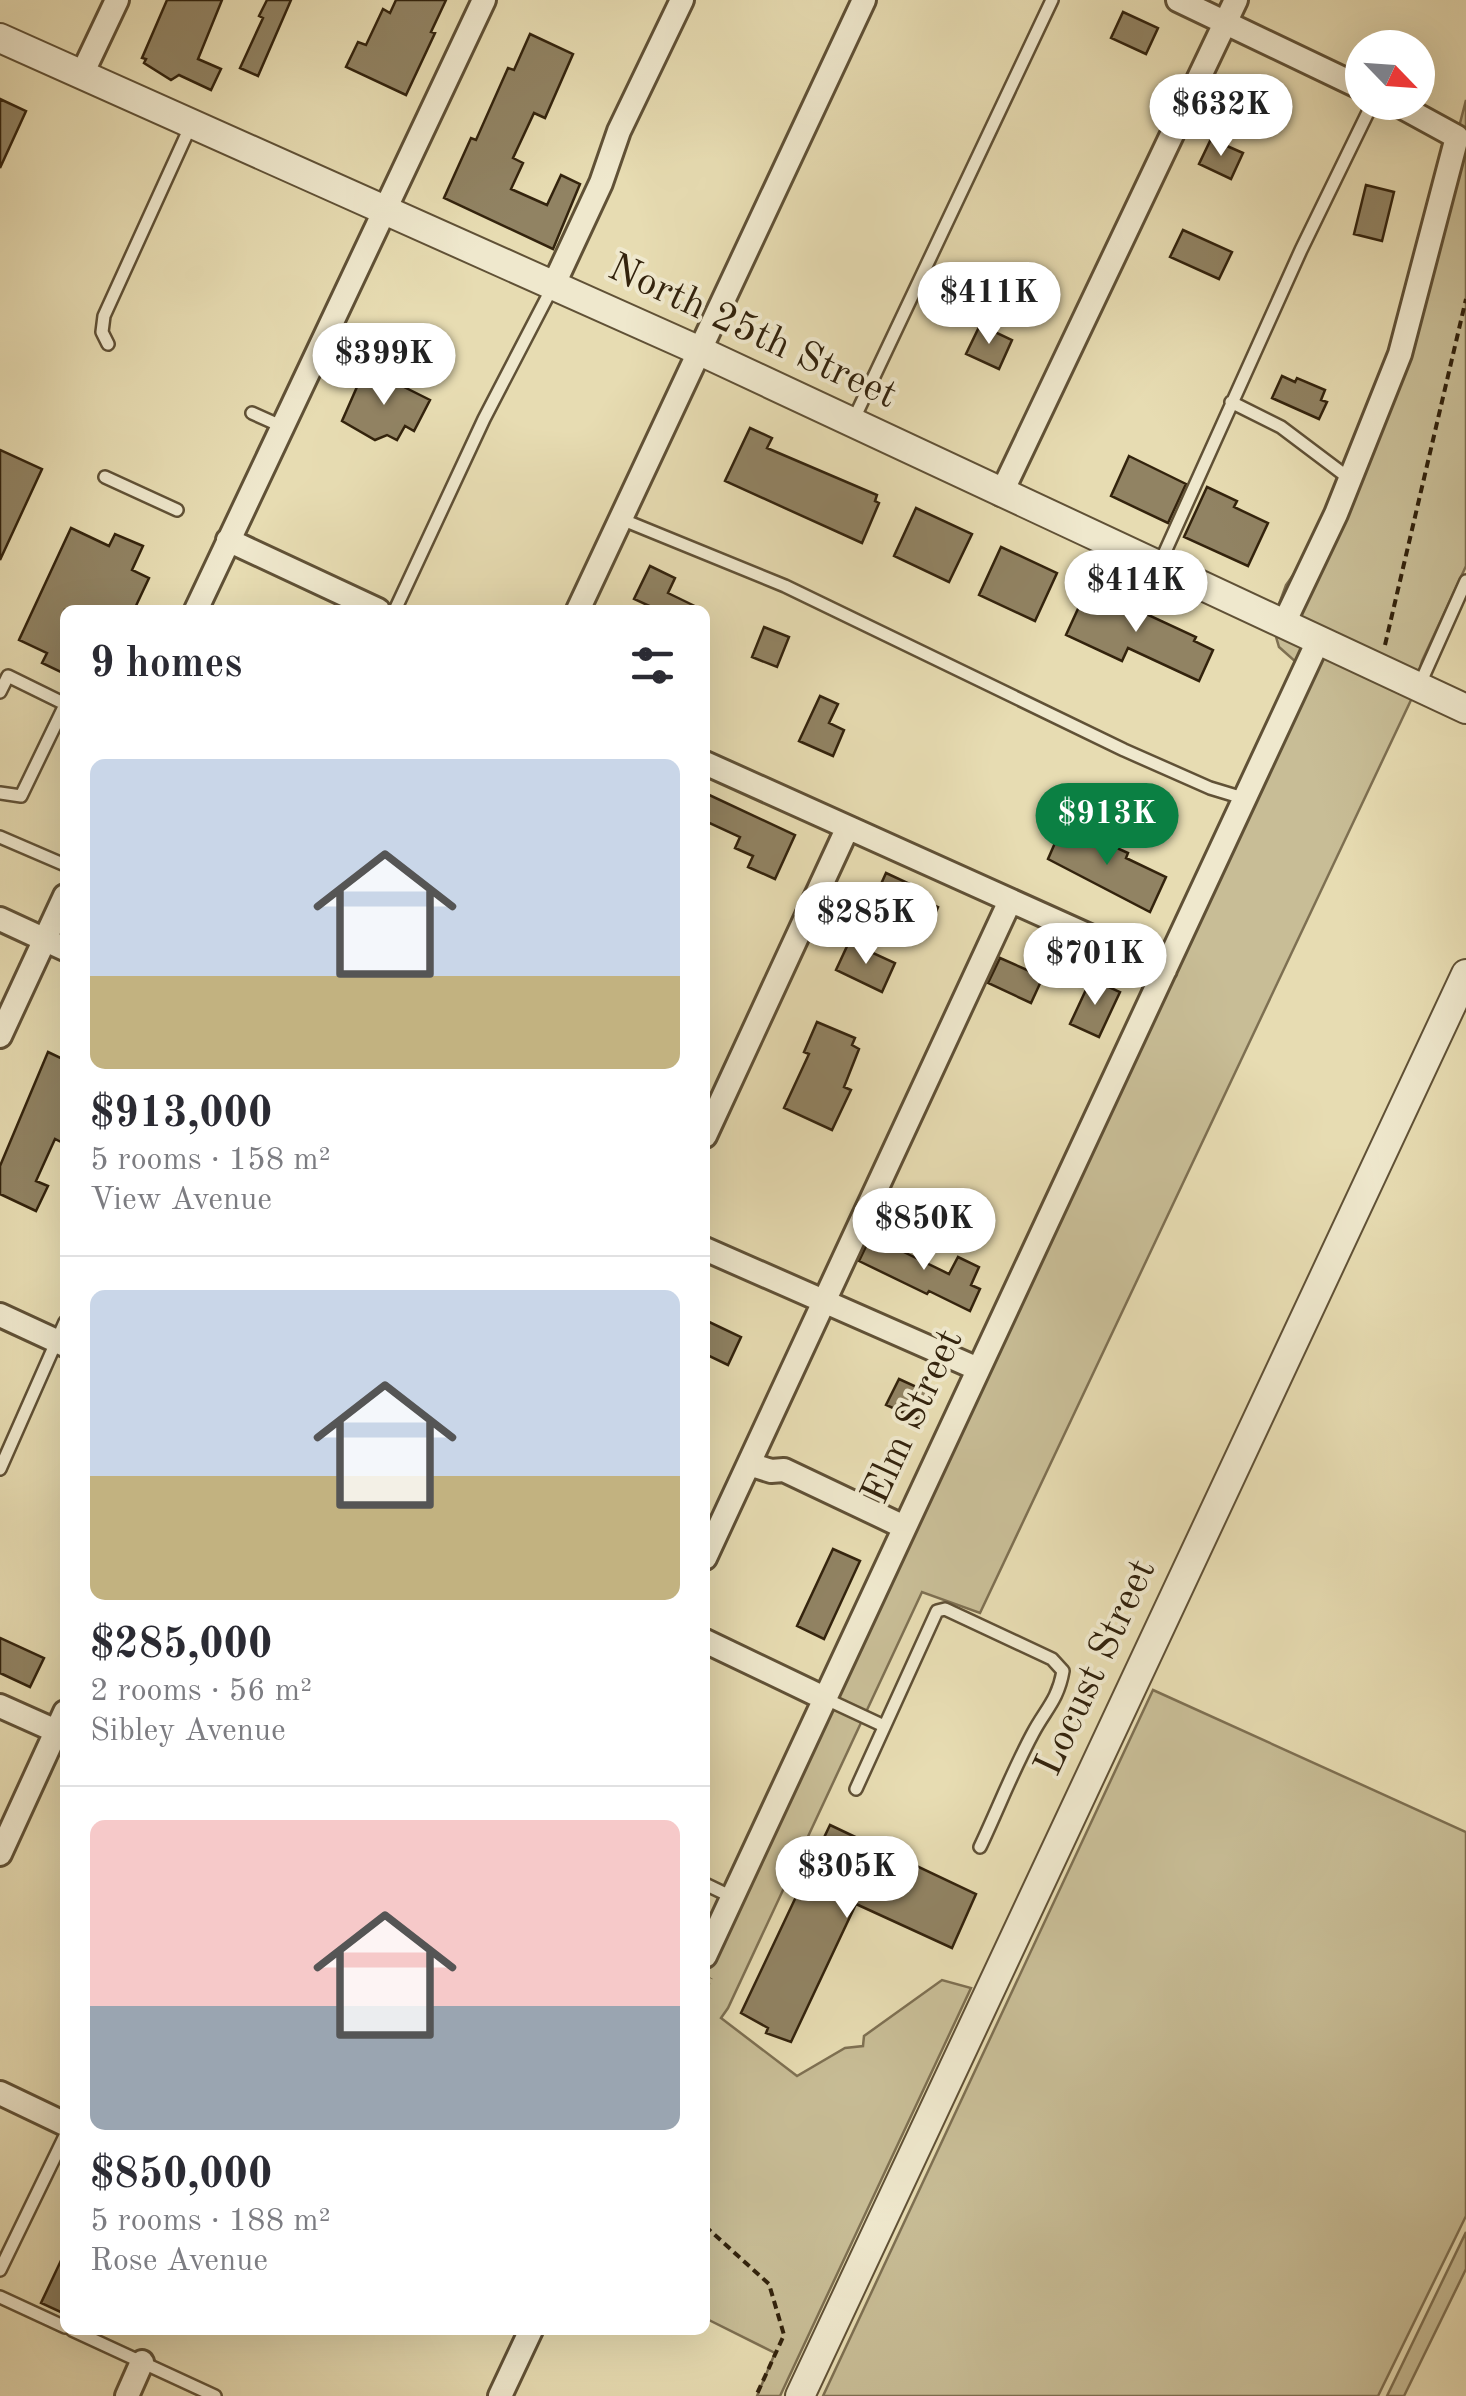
<!DOCTYPE html>
<meta charset="utf-8">
<style>
:root{--surface:#fff;--page:#f7f7f7;--text:#2b2b33;--muted:#7c7c81;--line:#e1e1e2;--accent:#0b8043}
body{margin:0;font-family:"Old Standard TT",serif;background:var(--page);color:var(--text);height:100vh;display:flex;flex-direction:column;font-size:38px;white-space:nowrap}
*{box-sizing:border-box;margin:0}
p{font-size:32px;color:var(--muted)}
.icon{flex:none;width:55px;height:55px;fill:none;stroke:currentColor;stroke-width:2;stroke-linecap:round;stroke-linejoin:round}
.map{position:relative;flex:1;overflow:hidden}
.drawer{position:absolute;left:60px;top:605px;width:650px;height:1730px;display:flex;flex-direction:column;background:var(--surface);border-radius:15px;box-shadow:0 10px 40px #0002}
.drawer>*{flex:none}
.needle{width:65px;rotate:115deg}
.tools{position:absolute;left:1345px;top:30px;display:grid;gap:20px}
.tools a{display:grid;place-items:center;width:90px;height:90px;border-radius:50%;background:var(--surface);box-shadow:0 10px 40px #0002;font-size:50px}
.price{position:absolute;translate:-50% -85px;padding:0 22px;border-radius:35px;background:#fff;color:#222;font-size:32px;line-height:65px;filter:drop-shadow(0 2px 5px #0008)}
.price::after{content:'';position:absolute;left:50%;top:60px;width:30px;height:22px;margin-left:-15px;background:inherit;clip-path:polygon(0 0,100% 0,50% 100%)}
.price.current{background:var(--accent);color:#fff}
ul{padding:0;list-style:none}
li{display:grid;align-content:center;gap:20px;height:530px;padding:0 30px}
li+li{border-top:2px solid var(--line)}
li span{display:grid;place-items:center;height:310px;border-radius:15px;color:#555}
li>.icon{margin-inline-start:auto}
span .icon{width:180px;height:180px;fill:#fffc;stroke-width:1}
li b{font-size:42px}
h2{display:flex;justify-content:space-between;align-items:center;height:120px;padding:0 30px;font-size:42px}
.map>svg:first-child{display:block}
</style>
<div class="map">
<svg width="1466" height="2396" viewBox="0 0 1466 2396">
<rect width="100%" height="100%" fill="#e7dcb2"/>
<filter id="stains"><feTurbulence type="fractalNoise" baseFrequency=".002" numOctaves="4"/><feColorMatrix values="0 0 0 0 .2 0 0 0 0 .09 0 0 0 0 .02 0 0 0 .5 -.17"/></filter>
<radialGradient id="worn" r=".72"><stop offset=".6" stop-color="#630" stop-opacity="0"/><stop offset="1" stop-color="#630" stop-opacity=".3"/></radialGradient>
<!-- green -->
<path fill="#c8bd96" stroke="#7e7052" stroke-width="2.5" d="M1466,100V566L1422,661L1411,700L980,1613L922,1592L728,2008L721,2018L797,2076L845,2048L863,2046L864,2036L942,1980L971,1988L780,2396H757L775,2353L705,2318V1956L1243,798L1296,662L1279,647L1272,623L1286,585L1336,514L1400,354Z
M1153,1690L1466,1832V2216L1378,2396H823Z
M1466,2232V2269L1404,2396H1387Z"/>
<!-- building -->
<path fill="#918363" stroke="#33230d" stroke-width="2.5" d="M167,0H222L198,59L221,69L211,90L179,75L171,80L144,63L146,59L142,58Z
M267,0H291L258,76L240,68L263,18L259,16Z
M396,0H446L431,32L435,33L406,95L346,67L358,42L366,45L383,9L390,13Z
M1123,12L1158,28L1146,54L1111,38Z
M530,34L573,54L545,118L534,113L513,158L523,163L511,189L547,205L561,175L580,184L553,249L444,198L471,138L476,140L508,68L514,70Z
M0,99L26,111L0,168Z
M1211,139L1243,153L1231,179L1199,164Z
M1366,185L1394,192L1382,241L1354,234Z
M1183,230L1232,252L1219,279L1170,257Z
M980,325L1012,340L999,369L966,354Z
M364,371L382,379V376L430,400L414,431L405,426L397,440L387,435L375,440L342,421Z
M1282,376L1295,382L1297,378L1325,390L1321,400L1327,402L1319,419L1272,398Z
M750,428L772,438L767,448L877,495L875,501L879,503L862,543L725,481Z
M0,450L42,469L0,560Z
M1129,456L1186,484L1168,523L1111,496Z
M1207,487L1237,501L1234,507L1268,523L1248,566L1184,537Z
M916,508L972,534L949,582L894,556Z
M71,528L109,546L115,534L143,546L132,570L149,578L134,610H65V674L42,663L47,653L19,640Z
M1001,547L1057,573L1035,621L979,595Z
M650,566L675,578L668,593L703,610H658L634,599Z
M1088,587L1196,637L1194,641L1213,650L1199,681L1128,648L1122,661L1066,635Z
M764,627L789,637L777,667L752,657Z
M820,696L838,704L829,723L844,730L833,756L799,741Z
M705,793L795,835L775,879L748,867L753,856L735,848L740,837L705,821Z
M1062,827L1104,846L1106,843L1128,853L1126,858L1166,877L1150,912L1048,859Z
M886,873L910,884L906,892L938,907L929,928L873,902Z
M849,942L895,963L882,992L836,970Z
M1000,958L1043,977L1031,1003L988,983Z
M1091,979L1120,992L1099,1037L1070,1024Z
M817,1022L855,1038L852,1045L859,1049L844,1087L851,1090L832,1130L784,1108L809,1054L804,1052Z
M48,1052L65,1060V1144L55,1139L36,1181L48,1186L36,1211L0,1194V1166Z
M871,1236L949,1274L958,1257L979,1267L971,1285L980,1289L970,1311L929,1291L927,1294L859,1261Z
M705,1320L741,1337L728,1365L705,1354Z
M899,1379L932,1394L920,1420L886,1405Z
M833,1549L860,1561L824,1639L797,1626Z
M0,1638L44,1658L30,1687L0,1673Z
M830,1825L976,1894L952,1948L856,1904L791,2042L766,2033L768,2028L741,2013Z
M65,2252V2314L41,2303Z"/>
<g fill="none" stroke-linecap="round" stroke-linejoin="round">
<defs>
<path id="service" d="M108,344L102,332L104,316L191,125
M1231,402L1281,427L1350,479
M252,413L281,426
M852,423L1052,0
M105,477L177,510
M621,519L785,586L1124,750L1210,788L1243,798
M1160,563L1301,250L1373,102
M395,610L484,419L553,286
M1419,686L1466,581
M0,692L8,676L65,704
M0,793L21,796L65,705
M0,837L65,865
M0,1469L65,1322
M824,1698L884,1726
M856,1789L937,1611L945,1609L1052,1659L1063,1671C1058,1700 1045,1710 1033,1733C1013,1770 998,1809 980,1847
M705,1884L732,1897
M0,2270L65,2136
M0,2297L65,2327
M72,2330L215,2396"/>
<path id="minor" d="M1178,0L1362,88
M82,74L117,0
M553,286L601,183L619,131L682,0
M1001,494L1236,0
M228,540L378,610
M196,610L484,0
M578,610L864,0
M1284,623L1336,514L1400,354L1457,137L1393,102
M705,763L1165,970
M0,919L65,949
M0,1036L65,896
M705,1136L847,829
M705,1249L978,1369
M0,1315L65,1345
M749,1464L771,1471L784,1470L904,1527
M705,1558L1010,901
M705,1641L824,1698
M0,1706L65,1735
M0,1854L65,1712
M705,1956L1319,639
M0,2093L65,2124
M127,2396L142,2362
M500,2396L531,2330"/>
<path id="tertiary" d="M0,38L700,351L1466,709
M800,2396L1466,974"/>
</defs>
<!-- service casing -->
<use href="#service" stroke="#605136" stroke-width="16"/>
<!-- minor casing -->
<use href="#minor" stroke="#605136" stroke-width="28"/>
<!-- tertiary casing -->
<use href="#tertiary" stroke="#605136" stroke-width="32"/>
<!-- path -->
<path stroke="#33230d" stroke-width="4" stroke-dasharray="8 5" stroke-linecap="butt" d="M1385,645L1466,299
M705,1990L711,1978
M705,2226L769,2284L784,2335L756,2396"/>
<!-- service -->
<use href="#service" stroke="#efe8cd" stroke-width="11"/>
<!-- minor -->
<use href="#minor" stroke="#efe8cd" stroke-width="22"/>
<!-- tertiary -->
<use href="#tertiary" stroke="#efe8cd" stroke-width="28"/>
</g>
<g text-anchor="middle" dominant-baseline="central" stroke-width="8" stroke-linejoin="round" paint-order="stroke">
<!-- street labels -->
<g font-size="40" fill="#33230d" stroke="#efe8cd">
<text transform="translate(752 333) rotate(25)">North 25th Street</text>
<text transform="translate(914 1417) rotate(-65)">Elm Street</text>
<text transform="translate(1097 1668) rotate(-65)">Locust Street</text>
</g>
</g>
<rect width="100%" height="100%" filter="url(#stains)"/>
<rect width="100%" height="100%" fill="url(#worn)"/>
</svg>
<div class="tools">
<a><svg class="needle" viewBox="-14 -14 28 28"><path d="M0-13l5 13h-10z" fill="#e53935"/><path d="M0 13l5-13h-10z" fill="#7c7c81"/></svg></a>
</div>
<b class="price" style="left:1221px;top:159px">$632K</b>
<b class="price" style="left:989px;top:347px">$411K</b>
<b class="price" style="left:384px;top:408px">$399K</b>
<b class="price" style="left:1136px;top:635px">$414K</b>
<b class="price current" style="left:1107px;top:868px">$913K</b>
<b class="price" style="left:866px;top:967px">$285K</b>
<b class="price" style="left:1095px;top:1008px">$701K</b>
<b class="price" style="left:924px;top:1273px">$850K</b>
<b class="price" style="left:847px;top:1921px">$305K</b>
<section class="drawer">
<h2>9 homes<svg class="icon" aria-label="filters" viewBox="0 0 24 24"><path d="M4 7h16M4 17h16"/><circle cx="9" cy="7" r="2"/><circle cx="15" cy="17" r="2"/></svg></h2>
<ul>
<li><span style="background:linear-gradient(#c9d6e8 70%,#c2b280 0)"><svg class="icon" aria-label="home" viewBox="0 0 24 24"><path d="M3 11l9-7 9 7M6 9v11h12V9"/></svg></span><div><b>$913,000</b><p>5 rooms · 158 m²</p><p>View Avenue</p></div></li>
<li><span style="background:linear-gradient(#c9d6e8 60%,#c2b280 0)"><svg class="icon" aria-label="home" viewBox="0 0 24 24"><path d="M3 11l9-7 9 7M6 9v11h12V9"/></svg></span><div><b>$285,000</b><p>2 rooms · 56 m²</p><p>Sibley Avenue</p></div></li>
<li><span style="background:linear-gradient(#f6c9c9 60%,#9aa5b1 0)"><svg class="icon" aria-label="home" viewBox="0 0 24 24"><path d="M3 11l9-7 9 7M6 9v11h12V9"/></svg></span><div><b>$850,000</b><p>5 rooms · 188 m²</p><p>Rose Avenue</p></div></li>
</ul>
</section>
</div>
